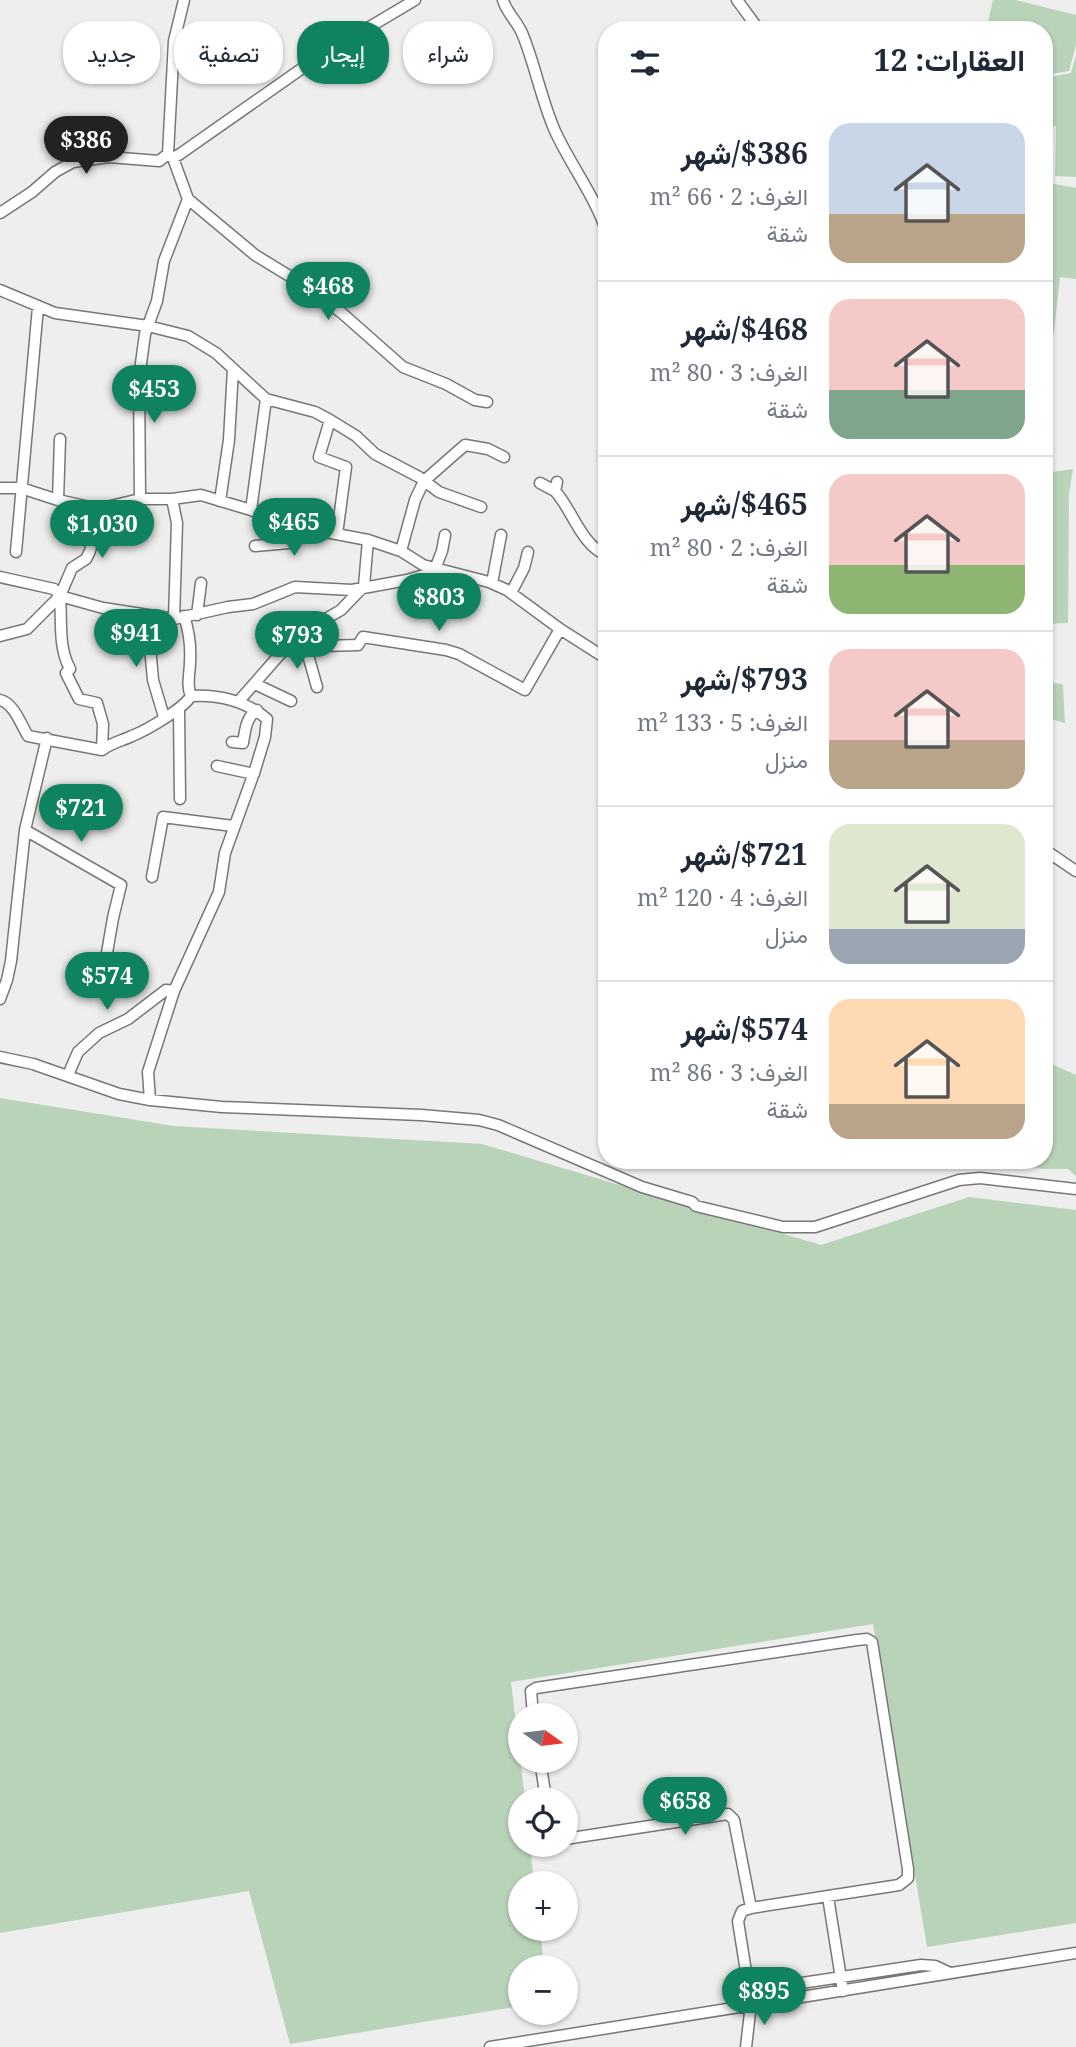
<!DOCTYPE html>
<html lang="ar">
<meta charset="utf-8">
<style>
:root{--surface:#fff;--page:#f2f2f3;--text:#1f2937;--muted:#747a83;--line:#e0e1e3;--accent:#0f8260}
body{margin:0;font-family:"Noto Serif",Vazirmatn,serif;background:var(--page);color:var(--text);direction:rtl;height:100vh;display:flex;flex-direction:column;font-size:26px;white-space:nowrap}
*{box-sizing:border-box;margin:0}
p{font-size:23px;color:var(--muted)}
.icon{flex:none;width:38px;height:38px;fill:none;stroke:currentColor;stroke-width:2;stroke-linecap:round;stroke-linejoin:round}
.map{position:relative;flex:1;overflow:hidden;direction:ltr}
.details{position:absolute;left:598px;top:21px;width:455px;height:1148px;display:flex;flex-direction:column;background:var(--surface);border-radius:28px;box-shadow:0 2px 5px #0004;direction:rtl}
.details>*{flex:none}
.top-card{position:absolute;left:21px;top:21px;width:472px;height:63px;direction:rtl;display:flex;gap:14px}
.needle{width:46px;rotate:104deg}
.controls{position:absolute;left:508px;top:1703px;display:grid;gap:14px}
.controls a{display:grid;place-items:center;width:70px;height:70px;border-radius:50%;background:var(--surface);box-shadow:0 2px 5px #0004;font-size:35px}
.price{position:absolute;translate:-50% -60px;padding:0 16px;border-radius:24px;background:var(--accent);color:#fff;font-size:23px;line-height:46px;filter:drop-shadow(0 2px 4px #0008)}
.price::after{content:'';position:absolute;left:50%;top:42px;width:21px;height:16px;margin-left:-10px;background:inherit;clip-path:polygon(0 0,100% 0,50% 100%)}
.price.active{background:#222;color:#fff}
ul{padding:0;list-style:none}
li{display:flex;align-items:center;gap:21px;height:175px;padding:0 28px}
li+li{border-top:2px solid var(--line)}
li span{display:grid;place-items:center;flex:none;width:196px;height:140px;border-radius:21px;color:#555}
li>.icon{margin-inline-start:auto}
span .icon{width:84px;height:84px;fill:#fffc;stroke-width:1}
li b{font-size:30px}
h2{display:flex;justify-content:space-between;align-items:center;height:84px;padding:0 28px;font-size:30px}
.pill{padding:0 24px;border-radius:28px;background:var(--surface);box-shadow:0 2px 5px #0004;font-size:24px;line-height:63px}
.pill.active{background:var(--accent);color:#fff}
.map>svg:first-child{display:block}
</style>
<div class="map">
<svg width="1076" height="2047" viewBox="0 0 1076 2047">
<rect width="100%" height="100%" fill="#eeeeef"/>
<!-- green -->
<path fill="#b9d3b9" d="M993,0H1015L1076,15V45L1069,71L1045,75V30H986Z
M1076,55V177L1055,176L1056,126H1045V78L1071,73Z
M1045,182L1076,188V279L1060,277L1054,333L1045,332Z
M1073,469L1069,494L1068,623L1045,624V473Z
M1045,682L1063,684L1065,723L1047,718Z
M1045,1061L1076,1075V1176L1068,1169H1043L1000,1161L1045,1160Z
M0,1098L174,1126L482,1144L821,1245L969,1197L1076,1210V1923L927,1947L873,1624L511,1682L525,1799H520V1844L530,1845L534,1883H520V1928L540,1929L544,1967H520V2006L290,2044L249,1891L0,1933Z"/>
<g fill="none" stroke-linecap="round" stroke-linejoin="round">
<defs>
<path id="minor" d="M503,0C506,12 517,21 522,33C535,64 541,99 555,131C571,166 595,196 607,233
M737,0L759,30
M168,154L173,158L180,154L314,60L415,0
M168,154L174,41L184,0
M173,158L188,199L164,261L157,301L145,334L139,378L140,499H172L201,495L251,510L289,525L368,540L401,551L423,565L489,582L507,590L560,629L607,659
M188,199L255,255L314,291L343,314L403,367L446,384L475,400L487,402
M0,213L32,192L55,172L73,162L109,157L159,161L168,154
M0,290L55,313L148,326L188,336L216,353L266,399
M330,420L319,457L346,467L337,534
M557,482L555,491C572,509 582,547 607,555
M540,483L555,491
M0,488H21L58,500L98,509L140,499
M172,499L177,523L174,619
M58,500L60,439
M220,501L229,440L233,369
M251,510L266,399L315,412L330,420L356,436L375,454L419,477L439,492L481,507
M255,546L289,543V525
M401,551L415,500L424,481L465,445L488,449L504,457
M16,552L38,307
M435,569L442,551L445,535
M0,577L54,589L60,596L103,608L174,619L228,607L253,604L295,587L352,590L407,580L438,571
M492,583L501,535
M511,593L524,568L528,552
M60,596C62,621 58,647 70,669L66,673L79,699L97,703L103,724L102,750
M147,615L153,680L164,717
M197,615L201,583
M184,616C189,631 191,647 190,662C190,674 186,685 191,696
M0,636L27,629L60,596L72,568L86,559L90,551L97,522L98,509
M295,644L314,650L322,646L358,645L363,637L446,650L459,654L525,690L560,629
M306,648L317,687
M255,684L291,701
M0,700C14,703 21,725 28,736L102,750C111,743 121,741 132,736C147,730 183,709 191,696C218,694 246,701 267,719L265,737L255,770L225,853L219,892L174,991L148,1072L150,1100
M238,702L282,652L295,644L300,634L341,610L364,586L368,540
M179,710L180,799
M232,742L243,743C245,731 246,717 257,710
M217,766L254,774
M25,830L121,885L113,918L104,970
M1045,850L1076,871
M152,877L163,817L233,826
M0,999L7,980L11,961L25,830L47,738
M0,1057L33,1064L119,1094L150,1100L222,1107L421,1115L479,1120L498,1125L642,1187L692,1202L696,1206L783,1227H815L959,1180L980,1178L1076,1189
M68,1075L78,1052L99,1033L128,1019L166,990L174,991
M533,1715L531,1691L536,1688L857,1640L867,1639L872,1642L908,1869V1878L899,1885L751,1908L742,1911L738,1921L749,1991L921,1965L935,1966L950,1973
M540,1760L546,1799
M565,1839L728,1814L734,1820L751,1908
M828,1897L843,1991
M490,2047L1076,1953
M746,2047L751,2004"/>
</defs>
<!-- minor casing -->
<use href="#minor" stroke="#777778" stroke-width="13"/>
<!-- minor -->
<use href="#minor" stroke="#fff" stroke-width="10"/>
</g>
</svg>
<div class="controls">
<a><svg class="needle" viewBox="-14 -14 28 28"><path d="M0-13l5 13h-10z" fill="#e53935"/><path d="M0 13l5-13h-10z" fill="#747a83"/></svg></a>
<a><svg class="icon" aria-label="locate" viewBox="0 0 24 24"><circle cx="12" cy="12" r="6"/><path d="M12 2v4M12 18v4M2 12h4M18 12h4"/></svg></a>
<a>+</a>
<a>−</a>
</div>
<b class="price active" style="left:86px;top:176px">$386</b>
<b class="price" style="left:328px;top:322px">$468</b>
<b class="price" style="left:154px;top:425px">$453</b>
<b class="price" style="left:294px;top:558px">$465</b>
<b class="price" style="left:102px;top:560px">$1,030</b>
<b class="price" style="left:439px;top:633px">$803</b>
<b class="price" style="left:136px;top:669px">$941</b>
<b class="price" style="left:297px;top:671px">$793</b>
<b class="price" style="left:81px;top:844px">$721</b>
<b class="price" style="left:107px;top:1012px">$574</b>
<b class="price" style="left:685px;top:1837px">$658</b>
<b class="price" style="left:764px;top:2027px">$895</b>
<div class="top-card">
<a class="pill">شراء</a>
<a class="pill active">إيجار</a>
<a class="pill">تصفية</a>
<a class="pill">جديد</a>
</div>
<section class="details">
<h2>العقارات: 12<svg class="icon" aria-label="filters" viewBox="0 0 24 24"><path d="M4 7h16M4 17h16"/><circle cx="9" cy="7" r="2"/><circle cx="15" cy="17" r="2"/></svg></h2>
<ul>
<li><span style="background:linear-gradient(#c9d6e8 65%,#b9a48a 0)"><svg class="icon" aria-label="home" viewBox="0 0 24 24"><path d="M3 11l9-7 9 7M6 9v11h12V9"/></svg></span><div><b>$386/شهر</b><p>الغرف: 2 · 66 m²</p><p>شقة</p></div></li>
<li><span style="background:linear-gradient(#f6c9c9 65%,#7fa58c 0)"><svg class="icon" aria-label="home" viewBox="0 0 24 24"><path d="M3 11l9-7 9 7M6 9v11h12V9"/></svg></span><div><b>$468/شهر</b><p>الغرف: 3 · 80 m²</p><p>شقة</p></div></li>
<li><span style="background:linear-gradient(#f6c9c9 65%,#8fb573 0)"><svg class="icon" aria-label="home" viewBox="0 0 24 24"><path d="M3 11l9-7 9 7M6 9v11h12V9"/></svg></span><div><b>$465/شهر</b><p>الغرف: 2 · 80 m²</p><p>شقة</p></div></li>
<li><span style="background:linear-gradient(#f6c9c9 65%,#b9a48a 0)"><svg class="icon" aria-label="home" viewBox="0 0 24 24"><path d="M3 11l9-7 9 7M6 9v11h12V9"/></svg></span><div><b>$793/شهر</b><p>الغرف: 5 · 133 m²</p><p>منزل</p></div></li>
<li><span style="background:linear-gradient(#dfe7d0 75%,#9aa5b1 0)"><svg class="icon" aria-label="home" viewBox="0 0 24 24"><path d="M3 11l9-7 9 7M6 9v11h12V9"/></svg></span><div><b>$721/شهر</b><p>الغرف: 4 · 120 m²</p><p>منزل</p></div></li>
<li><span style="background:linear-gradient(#ffd9b3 75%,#b9a48a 0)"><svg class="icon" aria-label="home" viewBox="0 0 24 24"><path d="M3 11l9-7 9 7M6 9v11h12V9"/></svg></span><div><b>$574/شهر</b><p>الغرف: 3 · 86 m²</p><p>شقة</p></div></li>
</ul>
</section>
</div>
